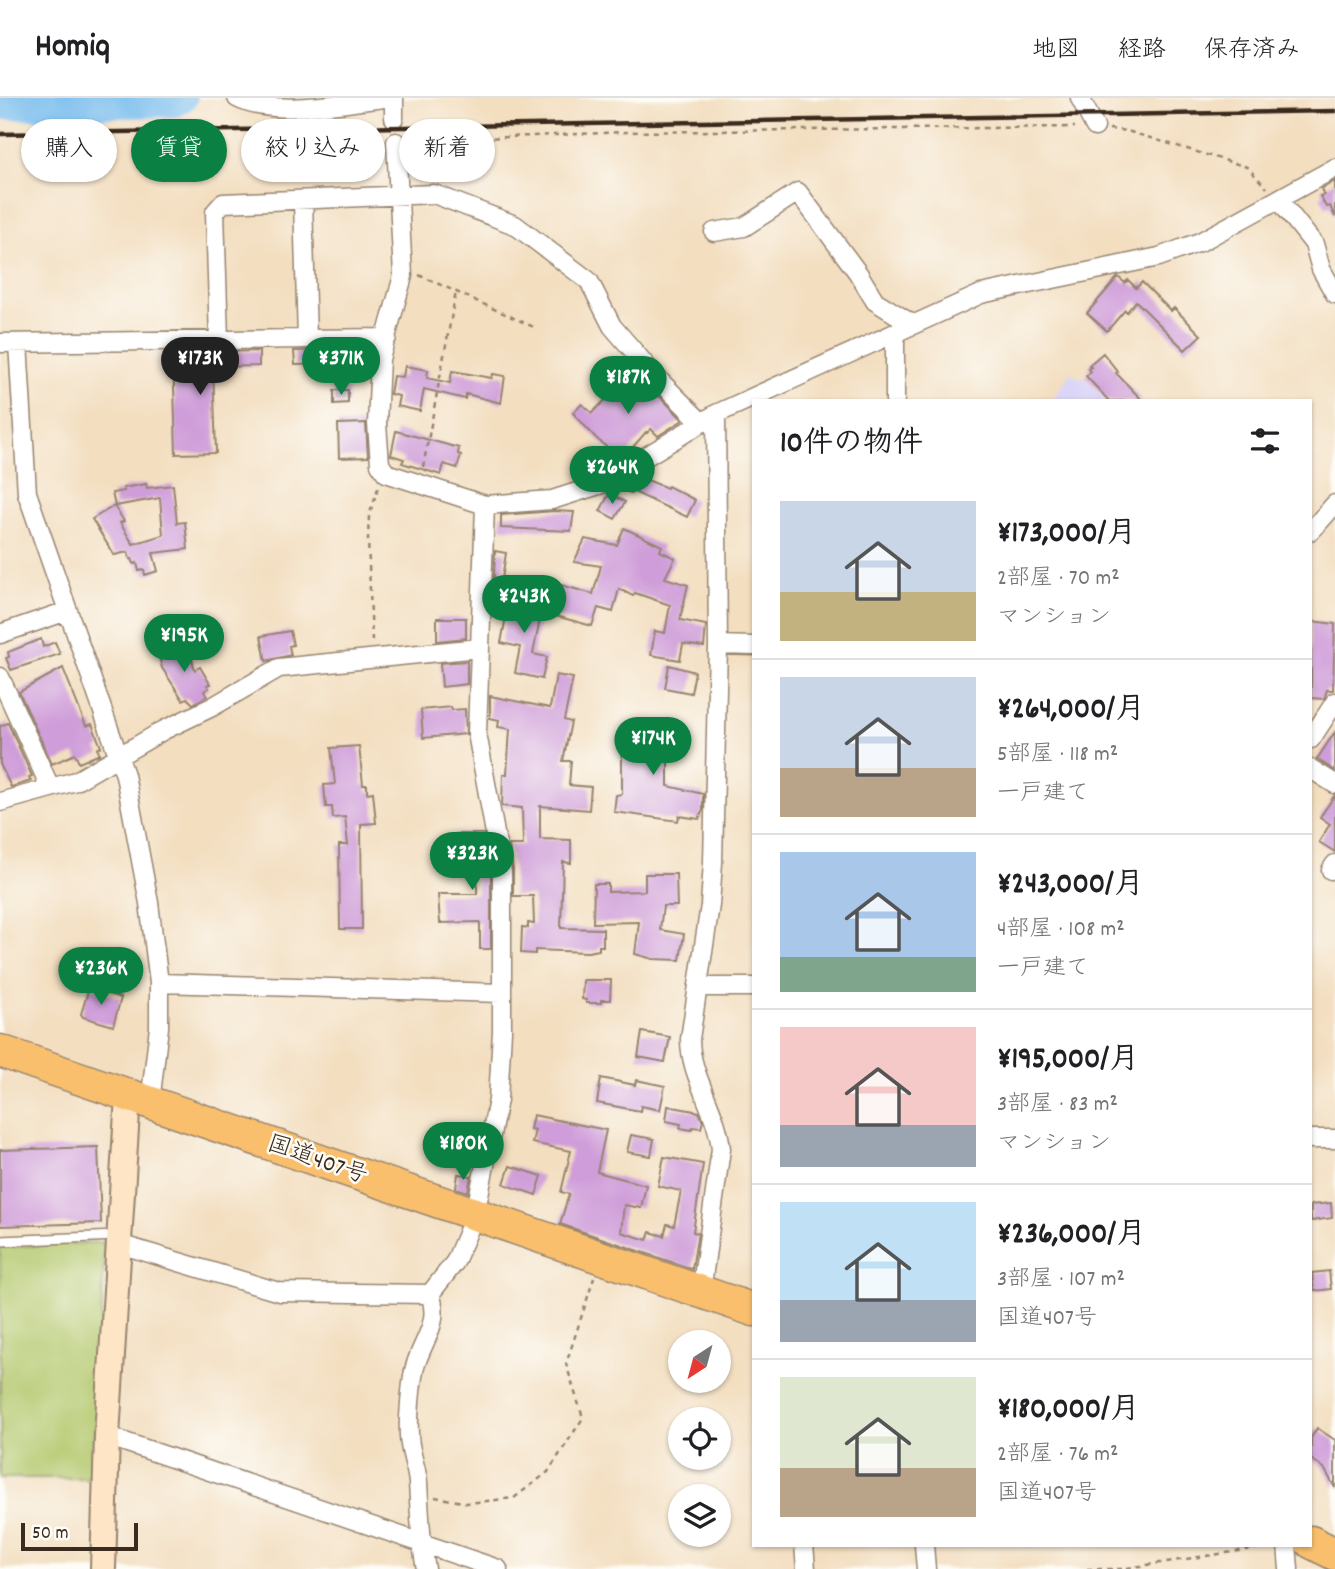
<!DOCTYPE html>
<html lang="ja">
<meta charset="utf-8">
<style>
:root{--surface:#fff;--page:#f6f6f6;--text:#202124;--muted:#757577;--line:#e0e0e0;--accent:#0b8043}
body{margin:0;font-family:Dekko,"Klee One",sans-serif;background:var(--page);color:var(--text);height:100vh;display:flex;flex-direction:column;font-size:26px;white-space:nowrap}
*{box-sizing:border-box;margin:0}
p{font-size:23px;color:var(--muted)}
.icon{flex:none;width:38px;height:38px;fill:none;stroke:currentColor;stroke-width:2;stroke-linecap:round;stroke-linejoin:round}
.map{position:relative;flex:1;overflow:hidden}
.side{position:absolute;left:752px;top:301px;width:560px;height:1148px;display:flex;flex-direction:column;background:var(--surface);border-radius:0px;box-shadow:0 2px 5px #0004}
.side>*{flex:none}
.guide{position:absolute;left:21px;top:21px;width:626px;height:63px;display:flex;gap:14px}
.needle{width:46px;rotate:216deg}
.tools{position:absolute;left:668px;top:1232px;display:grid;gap:14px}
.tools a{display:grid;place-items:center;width:63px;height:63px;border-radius:50%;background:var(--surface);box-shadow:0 2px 5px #0004;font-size:35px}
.scale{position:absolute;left:21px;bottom:18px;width:117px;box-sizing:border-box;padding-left:7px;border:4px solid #3b2a1e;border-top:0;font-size:19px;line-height:24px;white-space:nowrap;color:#3b2a1e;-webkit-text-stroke:5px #fdfcf7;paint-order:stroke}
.price{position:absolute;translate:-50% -60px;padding:0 16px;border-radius:24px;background:var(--accent);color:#fff;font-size:23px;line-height:46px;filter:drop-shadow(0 2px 4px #0008)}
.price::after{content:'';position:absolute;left:50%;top:42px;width:21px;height:16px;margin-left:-10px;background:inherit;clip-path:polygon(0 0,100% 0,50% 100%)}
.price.selected{background:#222;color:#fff}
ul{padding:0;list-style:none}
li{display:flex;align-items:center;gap:21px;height:175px;padding:0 28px}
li+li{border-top:2px solid var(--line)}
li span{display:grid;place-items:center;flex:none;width:196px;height:140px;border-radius:0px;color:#555}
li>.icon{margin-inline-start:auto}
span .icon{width:84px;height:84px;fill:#fffc;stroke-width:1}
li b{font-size:30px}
h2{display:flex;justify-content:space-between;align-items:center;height:84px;padding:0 28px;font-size:30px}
.pill{padding:0 24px;border-radius:32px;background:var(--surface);box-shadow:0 2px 5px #0004;font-size:24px;line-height:63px}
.pill.selected{background:var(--accent);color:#fff}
header{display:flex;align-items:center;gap:42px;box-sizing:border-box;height:98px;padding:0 35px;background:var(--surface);border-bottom:2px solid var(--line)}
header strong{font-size:33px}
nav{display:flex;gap:38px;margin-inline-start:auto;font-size:24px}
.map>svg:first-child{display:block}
</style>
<header>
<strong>Homiq</strong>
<nav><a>地図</a><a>経路</a><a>保存済み</a></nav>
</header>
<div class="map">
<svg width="1335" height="1471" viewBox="0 0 1335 1471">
<rect width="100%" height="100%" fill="#fdfcf7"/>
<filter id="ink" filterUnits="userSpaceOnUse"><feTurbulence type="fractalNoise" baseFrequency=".0143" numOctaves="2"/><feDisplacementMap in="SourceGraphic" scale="14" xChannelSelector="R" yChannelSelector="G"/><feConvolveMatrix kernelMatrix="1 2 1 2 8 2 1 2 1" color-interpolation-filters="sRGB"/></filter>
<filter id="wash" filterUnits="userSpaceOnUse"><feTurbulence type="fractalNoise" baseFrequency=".00686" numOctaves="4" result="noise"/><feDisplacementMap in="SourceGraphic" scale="28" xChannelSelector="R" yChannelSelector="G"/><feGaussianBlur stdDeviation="1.57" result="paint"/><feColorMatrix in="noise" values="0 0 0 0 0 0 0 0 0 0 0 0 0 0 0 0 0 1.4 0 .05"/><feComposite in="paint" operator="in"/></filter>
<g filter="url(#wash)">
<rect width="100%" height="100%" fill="#f3dec0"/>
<!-- built -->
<path fill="#dbd6f7" d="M1071,274L1077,279H1085L1108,303H1052Z"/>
<!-- green -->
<path fill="#b3c86c" stroke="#777945" stroke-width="2" d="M105,1144L94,1380H0V1149Z"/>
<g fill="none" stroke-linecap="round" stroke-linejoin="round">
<!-- river -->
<path stroke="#77bcee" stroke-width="28" d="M0,8L175,5L183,0"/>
</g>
<g id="blocks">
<!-- building -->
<path fill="#cf9dd9" d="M1335,83V119L1330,108L1326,109L1320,98L1324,97L1321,91Z
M1118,179L1125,185L1128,182L1136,190L1142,184L1171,213L1174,210L1201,237L1185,252L1136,203L1127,214L1125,212L1107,233L1087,215Z
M330,252L331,266L295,267L294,253Z
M259,253V268L213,269L216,355L176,356L173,255Z
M1103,255L1118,274L1116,275L1143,303H1109L1086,278L1091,274L1088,271L1091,269L1089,267Z
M405,268L428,272L427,280L450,285L452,273L492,280L493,276L505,278L501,305L466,296L465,301L424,291L420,313L397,308L399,298L390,296L393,278L403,279Z
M635,273L683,322L658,338L651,331L647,335L646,334L626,357L620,361L596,340L573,315L582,306L592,315Z
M334,292H348V305L334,306Z
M366,325L368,359L339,360L338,326Z
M396,333L459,350L458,356L461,357L457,370L444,366L441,377L402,365L404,361L391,357Z
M637,378L667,390L668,388L695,402L687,419L632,393L631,395L620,391L622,386Z
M146,386L147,390L173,387L177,425L185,424L188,451L153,455L158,473L145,477L144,472L139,473L137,465L134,466L132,461H130L128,454L114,457L92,421L114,408L124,423L120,425L133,446L163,437L160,400L115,408L112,395L124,393L123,390Z
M609,396L625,404L615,421L600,413Z
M555,413L574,414L571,433L501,430V417Z
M624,430L662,448L660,453L675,460L665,480L688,487L680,522L706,527L704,549L683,546L680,562L651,557L655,533L665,535L670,507L635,495L633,498L619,491L613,514L598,510L592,528L545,515L552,490L559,492L561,487L593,496L601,468L574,464L585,441L617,447Z
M495,453L506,455L502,481L494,480Z
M510,498L543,506L533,556L547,559L542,581L515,575L520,549L501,545Z
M437,520H466V540L437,543Z
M1311,523L1335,526L1333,592H1327L1324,601L1311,600Z
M290,533L293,547L289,548L291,557L266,563L261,538Z
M41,541L43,549L55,544L60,556L11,572L6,560L9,559L8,554Z
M188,548L195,572L200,569L210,586L207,587L209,590L204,593L207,598L193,606L187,600L183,602L162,570L158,554Z
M467,563V586L442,589L440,565Z
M669,567L695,574L691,595L665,590Z
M63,570L86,628L92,626L101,649L97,651L100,656L79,665L75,656L52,666L19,594Z
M556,577L573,580L564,622L571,624L563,663H571L569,687L591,689L589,712L540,708V741L571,742V765L563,764L561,830L603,831V848H599V852L588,854L535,852V856L521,855L522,829L528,830V825L534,826L533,798H513V772L509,747H523L522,710L502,708L503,676H507L510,631L498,629L499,622L490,620V598L550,610Z
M451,609L452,612L465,611L466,636L423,640L421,612Z
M8,625L32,678L29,679L31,683L11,689L0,666V628Z
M622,628H637L684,637L680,657L668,655V688L703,696V712L699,721L679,718L678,723L614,714L616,697L622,696Z
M1335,634V673L1317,661Z
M359,648L363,687H367V695L373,694L376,725L361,726L362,831H340L339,747H348L345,719L333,720L332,709H326L324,687L335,686L331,650Z
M1335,697V754L1319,744L1330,726L1320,719Z
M455,736H484L491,775V851H480V824L440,825L438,796H477V753H455Z
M645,776H676L677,808H663L660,832L684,836L680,862L653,861L635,856L639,824L593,825L594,786H608V794L645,793Z
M583,882H611L610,902H601V905H586V902L582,901Z
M89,890L121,900L113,928L83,919L81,916Z
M642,934L670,939L665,964L638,959Z
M601,980L635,987L636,982L665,988L660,1012L641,1008L640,1013L597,1005Z
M668,1008L699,1014L703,1023L701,1030L693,1029L692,1032L680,1030L681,1026L666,1023Z
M533,1017L606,1032L597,1074L646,1087L641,1110L624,1107L621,1134L647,1142L650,1134L664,1138L667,1126L674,1128L681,1093L658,1088L664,1059L703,1066L693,1134L698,1135L692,1171L560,1126L569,1096L561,1094L571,1053L532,1045L535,1032L530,1031Z
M631,1037L654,1041L651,1058L627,1054Z
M98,1049L101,1125L0,1128V1052Z
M510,1068L542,1078L536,1097L504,1086Z
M458,1076L471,1078L468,1094L456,1090Z
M1331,1105L1332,1120L1311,1123V1107Z
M1329,1173L1331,1191L1314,1193L1312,1175Z
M1317,1330L1335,1342V1390L1324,1370L1311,1361V1340Z"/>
</g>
</g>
<g filter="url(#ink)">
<use href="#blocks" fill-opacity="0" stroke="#97846f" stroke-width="2"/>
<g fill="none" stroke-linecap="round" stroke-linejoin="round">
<defs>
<path id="lane" d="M0,1143L117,1138"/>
<path id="street" d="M237,0C272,19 344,5 383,0
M1080,0L1095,29
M394,20V0
M396,44L403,178L380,261L377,326L380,366L386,375L485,407L552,402L599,387L716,316L981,196L1159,159L1200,144L1335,70
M1279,102L1314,146L1321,171L1335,196
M303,103L307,241
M714,134L744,129L798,94L858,175L875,203L912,226
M219,242L215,114L223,105L434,96L515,127L589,183L612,228L656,279L702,325
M0,245L387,240
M18,245L27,395L125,677L149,805L159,885V929L150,1005
M895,303V236
M1311,433L1335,406
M0,536L67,513
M718,547L754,548
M0,579L50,689
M1311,641L1335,604
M1311,671L1335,686
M0,704L76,683L164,632L212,609L279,570L479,550
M1331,772L1335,766
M159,885L502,895
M699,889H754
M1311,1041H1335
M119,1146L279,1194L430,1196
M701,1194L721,1051C717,1011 690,979 690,941L710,807L713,764L718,547L716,316
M107,1338L498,1471
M804,1447L806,1471
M924,1447L926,1471
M1287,1447L1289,1471
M426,1471C420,1442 420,1414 418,1385C417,1369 409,1353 409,1337C408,1321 411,1288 414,1273C420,1244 442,1227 430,1196L455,1164L475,1117L498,1002L502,933V774L477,635L485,407"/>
<path id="secondary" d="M103,1471L107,1338L128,998"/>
<path id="highway" d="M0,953L754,1212
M1311,1444L1335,1456"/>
</defs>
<!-- lane casing -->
<use href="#lane" stroke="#97846f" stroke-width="12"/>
<!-- street casing -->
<use href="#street" stroke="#97846f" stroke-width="21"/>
<!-- secondary casing -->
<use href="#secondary" stroke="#97846f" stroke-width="28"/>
<!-- highway casing -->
<use href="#highway" stroke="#97846f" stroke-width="35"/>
<!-- path -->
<path stroke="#97846f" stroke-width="2.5" stroke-dasharray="5 5" stroke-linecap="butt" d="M1109,31L1127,33L1247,69L1267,90
M413,43L626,34L1075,29
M419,177L536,230
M423,369L456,194
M372,543L368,441L369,418L378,390
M435,1399L468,1405L514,1400L548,1374L583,1320L566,1266L594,1180
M1087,1471H1121L1271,1448"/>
<!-- lane -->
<use href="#lane" stroke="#fff" stroke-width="9"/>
<!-- street -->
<use href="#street" stroke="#fff" stroke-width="18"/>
<!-- secondary -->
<use href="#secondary" stroke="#fde5c5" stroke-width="24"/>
<!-- highway -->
<use href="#highway" stroke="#f9bf6d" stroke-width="32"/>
<!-- rail -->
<path stroke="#3b2a1e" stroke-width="4.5" d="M0,36L1335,13"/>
</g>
</g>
<g text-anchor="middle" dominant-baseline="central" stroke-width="5" stroke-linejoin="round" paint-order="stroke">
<!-- street labels -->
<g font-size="24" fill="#3b2a1e" stroke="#fdfcf7">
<text transform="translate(317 1063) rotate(19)">国道407号</text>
</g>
</g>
</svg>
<div class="tools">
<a><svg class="needle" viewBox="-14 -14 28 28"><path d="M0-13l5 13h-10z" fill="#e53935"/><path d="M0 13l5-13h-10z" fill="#757577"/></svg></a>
<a><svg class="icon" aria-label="locate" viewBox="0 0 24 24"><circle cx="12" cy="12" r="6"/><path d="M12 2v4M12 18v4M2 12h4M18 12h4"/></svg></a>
<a><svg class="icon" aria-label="layers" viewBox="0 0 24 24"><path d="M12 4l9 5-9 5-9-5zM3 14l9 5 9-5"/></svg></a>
</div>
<div class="scale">50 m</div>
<b class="price selected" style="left:200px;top:299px">¥173K</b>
<b class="price" style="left:341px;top:299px">¥371K</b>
<b class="price" style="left:628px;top:318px">¥187K</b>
<b class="price" style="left:612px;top:408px">¥264K</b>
<b class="price" style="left:524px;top:537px">¥243K</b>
<b class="price" style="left:184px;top:576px">¥195K</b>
<b class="price" style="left:653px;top:679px">¥174K</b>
<b class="price" style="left:472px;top:794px">¥323K</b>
<b class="price" style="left:101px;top:909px">¥236K</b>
<b class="price" style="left:463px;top:1084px">¥180K</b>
<div class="guide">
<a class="pill">購入</a>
<a class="pill selected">賃貸</a>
<a class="pill">絞り込み</a>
<a class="pill">新着</a>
</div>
<section class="side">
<h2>10件の物件<svg class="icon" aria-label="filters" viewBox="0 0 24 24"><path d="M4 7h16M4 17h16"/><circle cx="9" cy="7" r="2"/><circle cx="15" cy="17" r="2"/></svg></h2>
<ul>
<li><span style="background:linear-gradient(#c9d6e8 65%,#c2b280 0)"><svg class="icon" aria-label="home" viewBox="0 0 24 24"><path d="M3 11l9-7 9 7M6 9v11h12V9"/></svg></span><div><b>¥173,000/月</b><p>2部屋 · 70 m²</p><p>マンション</p></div></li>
<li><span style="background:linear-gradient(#c9d6e8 65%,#b9a48a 0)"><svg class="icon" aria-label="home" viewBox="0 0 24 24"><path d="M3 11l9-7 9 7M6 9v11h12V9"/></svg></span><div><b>¥264,000/月</b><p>5部屋 · 118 m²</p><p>一戸建て</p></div></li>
<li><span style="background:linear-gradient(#a9c7e8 75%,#7fa58c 0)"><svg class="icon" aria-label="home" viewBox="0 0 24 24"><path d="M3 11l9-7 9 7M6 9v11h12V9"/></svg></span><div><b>¥243,000/月</b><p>4部屋 · 108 m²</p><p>一戸建て</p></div></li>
<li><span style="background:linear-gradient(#f6c9c9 70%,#9aa5b1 0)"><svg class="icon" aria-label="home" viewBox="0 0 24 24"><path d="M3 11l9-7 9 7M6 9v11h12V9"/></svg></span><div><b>¥195,000/月</b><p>3部屋 · 83 m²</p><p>マンション</p></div></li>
<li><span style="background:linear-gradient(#bfe0f5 70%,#9aa5b1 0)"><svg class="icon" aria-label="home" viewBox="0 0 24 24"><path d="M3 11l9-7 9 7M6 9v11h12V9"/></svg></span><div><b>¥236,000/月</b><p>3部屋 · 107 m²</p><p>国道407号</p></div></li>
<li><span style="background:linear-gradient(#dfe7d0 65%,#b9a48a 0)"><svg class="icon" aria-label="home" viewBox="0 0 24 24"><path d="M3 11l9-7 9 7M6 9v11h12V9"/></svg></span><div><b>¥180,000/月</b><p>2部屋 · 76 m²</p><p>国道407号</p></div></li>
</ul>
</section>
</div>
